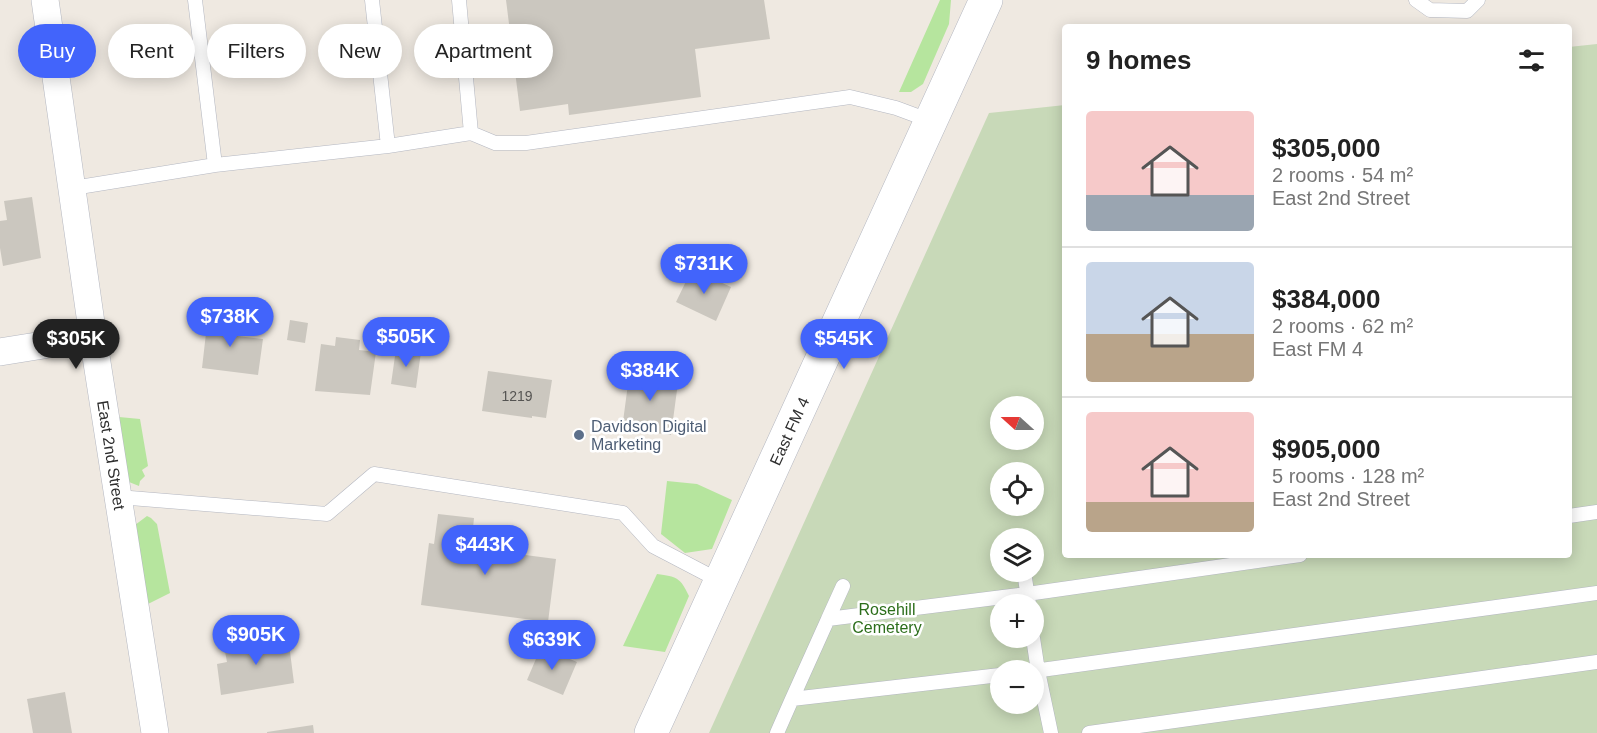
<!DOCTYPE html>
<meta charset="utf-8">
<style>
:root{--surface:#fff;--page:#f6f6f6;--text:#222;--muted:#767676;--line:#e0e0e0;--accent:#4264fb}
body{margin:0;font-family:Arial,sans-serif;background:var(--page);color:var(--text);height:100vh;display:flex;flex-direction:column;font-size:22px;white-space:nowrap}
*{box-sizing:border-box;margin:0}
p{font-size:20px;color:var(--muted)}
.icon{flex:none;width:33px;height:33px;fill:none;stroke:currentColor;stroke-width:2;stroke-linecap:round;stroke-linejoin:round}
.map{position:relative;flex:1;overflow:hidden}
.side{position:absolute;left:1062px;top:24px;width:510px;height:534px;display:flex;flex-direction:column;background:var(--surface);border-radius:6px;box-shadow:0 3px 15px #0003}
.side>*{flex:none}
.guide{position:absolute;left:18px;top:24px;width:570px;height:54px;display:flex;gap:12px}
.needle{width:39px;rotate:291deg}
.tools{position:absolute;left:990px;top:396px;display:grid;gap:12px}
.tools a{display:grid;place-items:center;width:54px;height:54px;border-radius:50%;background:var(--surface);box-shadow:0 3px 15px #0003;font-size:30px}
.price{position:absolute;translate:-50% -51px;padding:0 14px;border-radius:21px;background:var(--accent);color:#fff;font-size:20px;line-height:39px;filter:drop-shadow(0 2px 3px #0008)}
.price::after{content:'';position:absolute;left:50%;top:36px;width:18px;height:14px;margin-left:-9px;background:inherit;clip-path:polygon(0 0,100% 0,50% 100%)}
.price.on{background:#222;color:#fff}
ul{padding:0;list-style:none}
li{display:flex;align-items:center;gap:18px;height:150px;padding:0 24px}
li+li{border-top:2px solid var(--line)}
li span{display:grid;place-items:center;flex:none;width:168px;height:120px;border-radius:6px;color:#555}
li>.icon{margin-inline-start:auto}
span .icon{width:72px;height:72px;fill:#fffc;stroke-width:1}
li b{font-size:26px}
h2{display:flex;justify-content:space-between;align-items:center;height:72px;padding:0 24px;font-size:26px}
.pill{padding:0 21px;border-radius:27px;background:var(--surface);box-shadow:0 3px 15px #0003;font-size:21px;line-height:54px}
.pill.on{background:var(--accent);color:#fff}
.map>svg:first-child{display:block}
</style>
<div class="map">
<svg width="1597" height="733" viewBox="0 0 1597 733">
<rect width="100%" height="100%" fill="#efe9e1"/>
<!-- green -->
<path fill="#b6e59e" d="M940,0H951L949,24L923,84L911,92H899Z
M119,417L140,419L148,466L142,470L145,476L140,481L139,486L129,482Z
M667,481L697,484L732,500L712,549L685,553L661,534Z
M147,516L151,518L157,524L170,593L148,604L135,525Z
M657,574C677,577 680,577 689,596L665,652L623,646Z"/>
<!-- cemetery -->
<path fill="#c8d9b8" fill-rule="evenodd" d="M1597,44V733H709L989,113L1065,105V555H1569V47ZM1000,406H1034V440H1000ZM1000,472H1034V506H1000ZM1000,538H1034V572H1000ZM1000,604H1034V638H1000ZM1000,670H1034V704H1000Z"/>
<!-- building -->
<path fill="#cbc7bf" d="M506,0H764L770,39L695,49L701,97L569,115L568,104L520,111Z
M32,197L41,258L3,266L0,248V221L7,220L4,201Z
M692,269L731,287L716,321L676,302Z
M208,316L239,320L237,336L263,339L258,375L202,368Z
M290,320L308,323L305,343L287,340Z
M336,337L360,340L359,350L376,352L370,395L315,391L321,344L335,346Z
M396,349L421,352L416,388L391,384Z
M630,369L679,375L671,435L622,429Z
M488,371L552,380L546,418L532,416V418L482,411Z
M438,514L474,518L471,548L556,559L548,622L421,605L429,543L434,544Z
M288,636L294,683L221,695L217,664L227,662L224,646Z
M541,647L577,662L563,695L527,680Z
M65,692L72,733H33L27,699Z
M313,725L314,733H267V732Z"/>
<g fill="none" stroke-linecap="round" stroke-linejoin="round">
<defs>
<path id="service" d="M195,0L215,165
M372,0L388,146
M459,0L471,133
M1416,0L1430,10L1467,11L1478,0
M73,188L215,165L388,146L471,133L495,143H526L850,97L896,108L931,121
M118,497L327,514L374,474L623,513L653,546L720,581
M1569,516L1597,512
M1020,537V538
M1024,572L1029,604
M843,586L828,619L1027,594L1300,555
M1033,638L1038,671L1051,733
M1034,671L1597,593
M792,699L828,619
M777,733L792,699L1000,675
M1089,733L1597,662"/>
<g id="minor">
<path id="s1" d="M45,0L93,337L155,733"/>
<path d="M0,352L93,337"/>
</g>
<g id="secondary">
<path id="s2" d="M651,733L986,0"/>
</g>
</defs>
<!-- service casing -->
<use href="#service" stroke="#b4b7c1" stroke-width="15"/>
<!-- minor casing -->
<use href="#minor" stroke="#b4b7c1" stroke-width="28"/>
<!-- secondary casing -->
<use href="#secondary" stroke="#b4b7c1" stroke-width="34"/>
<!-- service -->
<use href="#service" stroke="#fff" stroke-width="14"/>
<!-- minor -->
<use href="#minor" stroke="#fff" stroke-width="27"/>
<!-- secondary -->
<use href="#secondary" stroke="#fff" stroke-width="33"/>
</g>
<!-- markers -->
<circle fill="#5c6f8a" stroke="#fff" stroke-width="2" cx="579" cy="435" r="6"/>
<g text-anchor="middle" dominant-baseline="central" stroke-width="5" stroke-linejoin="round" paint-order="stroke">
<!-- number labels -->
<g font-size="14" fill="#555452">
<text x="517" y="396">1219</text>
</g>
<!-- service labels -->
<g font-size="16" fill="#4e5e75" stroke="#fff" text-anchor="start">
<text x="591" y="426">Davidson Digital<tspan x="591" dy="18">Marketing</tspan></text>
</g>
<!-- street labels -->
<g font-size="16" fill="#2e2e2e" stroke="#fff">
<text stroke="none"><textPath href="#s2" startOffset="332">East FM 4</textPath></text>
<text stroke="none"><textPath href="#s1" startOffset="460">East 2nd Street</textPath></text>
</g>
<!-- park labels -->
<g font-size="16" fill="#2c6e1b" stroke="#fff">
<text x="887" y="609">Rosehill<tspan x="887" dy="18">Cemetery</tspan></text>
</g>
</g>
</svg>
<div class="tools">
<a><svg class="needle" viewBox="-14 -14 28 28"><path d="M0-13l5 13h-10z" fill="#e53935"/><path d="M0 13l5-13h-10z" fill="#767676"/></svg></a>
<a><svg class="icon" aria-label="locate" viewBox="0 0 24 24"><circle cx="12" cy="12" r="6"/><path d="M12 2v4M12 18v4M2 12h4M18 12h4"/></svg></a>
<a><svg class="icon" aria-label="layers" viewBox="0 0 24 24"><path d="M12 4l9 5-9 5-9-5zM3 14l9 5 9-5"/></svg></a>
<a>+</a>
<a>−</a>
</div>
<b class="price" style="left:704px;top:295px">$731K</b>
<b class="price" style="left:230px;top:348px">$738K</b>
<b class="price" style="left:406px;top:368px">$505K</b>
<b class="price on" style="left:76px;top:370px">$305K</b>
<b class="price" style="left:844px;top:370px">$545K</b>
<b class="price" style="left:650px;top:402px">$384K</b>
<b class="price" style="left:485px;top:576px">$443K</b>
<b class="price" style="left:256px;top:666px">$905K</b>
<b class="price" style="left:552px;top:671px">$639K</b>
<div class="guide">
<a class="pill on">Buy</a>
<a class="pill">Rent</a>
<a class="pill">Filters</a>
<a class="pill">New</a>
<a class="pill">Apartment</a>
</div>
<section class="side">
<h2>9 homes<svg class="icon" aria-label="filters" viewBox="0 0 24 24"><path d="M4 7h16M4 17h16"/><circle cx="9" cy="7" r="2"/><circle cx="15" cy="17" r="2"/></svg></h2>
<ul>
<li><span style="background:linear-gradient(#f6c9c9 70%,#9aa5b1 0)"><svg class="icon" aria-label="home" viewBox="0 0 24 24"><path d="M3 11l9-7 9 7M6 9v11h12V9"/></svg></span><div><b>$305,000</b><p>2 rooms · 54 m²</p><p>East 2nd Street</p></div></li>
<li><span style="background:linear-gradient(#c9d6e8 60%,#b9a48a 0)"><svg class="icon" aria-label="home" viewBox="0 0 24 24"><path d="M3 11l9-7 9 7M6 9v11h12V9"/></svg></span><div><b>$384,000</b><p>2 rooms · 62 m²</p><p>East FM 4</p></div></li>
<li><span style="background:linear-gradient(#f6c9c9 75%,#b9a48a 0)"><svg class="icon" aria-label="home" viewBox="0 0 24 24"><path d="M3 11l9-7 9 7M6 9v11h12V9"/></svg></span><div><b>$905,000</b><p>5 rooms · 128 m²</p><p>East 2nd Street</p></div></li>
</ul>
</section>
</div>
